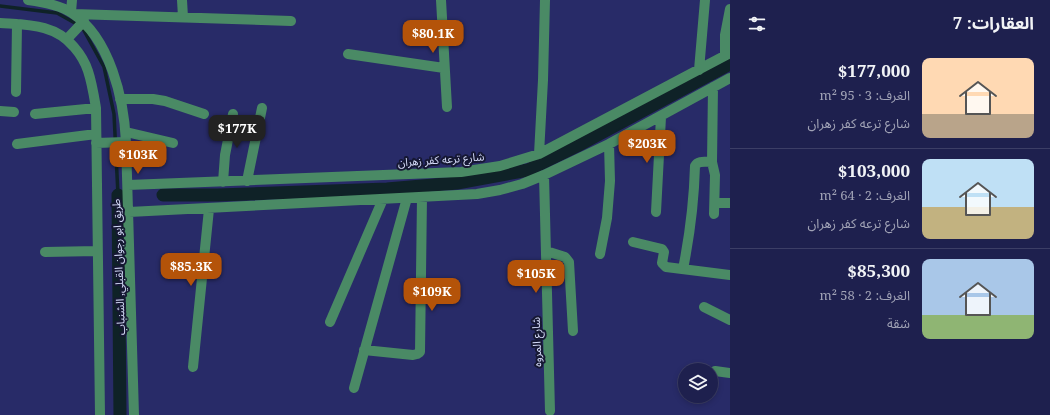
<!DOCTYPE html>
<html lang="ar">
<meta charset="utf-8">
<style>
:root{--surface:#1e204e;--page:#2b2d58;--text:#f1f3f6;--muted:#a1a3b6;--line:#3c3e66;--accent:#b45309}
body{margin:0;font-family:"Noto Serif","Noto Sans Arabic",serif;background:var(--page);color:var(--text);direction:rtl;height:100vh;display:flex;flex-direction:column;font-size:15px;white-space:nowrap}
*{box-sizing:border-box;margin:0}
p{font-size:13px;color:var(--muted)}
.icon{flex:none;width:22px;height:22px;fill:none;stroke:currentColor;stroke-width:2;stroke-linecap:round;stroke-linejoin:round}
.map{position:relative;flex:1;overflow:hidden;direction:ltr}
.drawer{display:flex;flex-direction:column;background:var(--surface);width:320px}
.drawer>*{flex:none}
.buttons{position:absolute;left:678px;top:363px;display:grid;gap:8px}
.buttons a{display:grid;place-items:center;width:40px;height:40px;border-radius:50%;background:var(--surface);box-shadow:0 2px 6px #0003,0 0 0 1px var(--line);font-size:20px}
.price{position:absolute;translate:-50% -34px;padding:0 9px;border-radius:8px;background:var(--accent);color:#fff;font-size:13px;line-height:26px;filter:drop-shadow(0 1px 2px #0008)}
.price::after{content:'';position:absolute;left:50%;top:24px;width:12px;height:9px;margin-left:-6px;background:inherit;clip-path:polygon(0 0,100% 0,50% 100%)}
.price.on{background:#222;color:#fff}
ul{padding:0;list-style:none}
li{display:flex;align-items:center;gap:12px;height:100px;padding:0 16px}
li+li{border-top:1px solid var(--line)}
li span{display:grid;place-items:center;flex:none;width:112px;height:80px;border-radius:8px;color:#555}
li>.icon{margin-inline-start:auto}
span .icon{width:48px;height:48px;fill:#fffc;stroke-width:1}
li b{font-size:17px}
h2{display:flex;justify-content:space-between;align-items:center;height:48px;padding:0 16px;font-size:17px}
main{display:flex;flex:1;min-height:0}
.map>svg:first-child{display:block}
</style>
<main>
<section class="drawer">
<h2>العقارات: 7<svg class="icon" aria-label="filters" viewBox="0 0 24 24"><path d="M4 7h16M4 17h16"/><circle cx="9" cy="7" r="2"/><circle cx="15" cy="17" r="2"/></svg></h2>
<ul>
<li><span style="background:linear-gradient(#ffd9b3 70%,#b9a48a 0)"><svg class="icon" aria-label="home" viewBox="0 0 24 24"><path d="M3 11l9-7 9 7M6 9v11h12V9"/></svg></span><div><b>$177,000</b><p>الغرف: 3 · 95 m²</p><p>شارع ترعه كفر زهران</p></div></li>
<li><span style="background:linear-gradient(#bfe0f5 60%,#c2b280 0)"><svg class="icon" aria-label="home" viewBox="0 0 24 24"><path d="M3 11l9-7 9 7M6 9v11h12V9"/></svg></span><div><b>$103,000</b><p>الغرف: 2 · 64 m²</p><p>شارع ترعه كفر زهران</p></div></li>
<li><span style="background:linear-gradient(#a9c7e8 70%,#8fb573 0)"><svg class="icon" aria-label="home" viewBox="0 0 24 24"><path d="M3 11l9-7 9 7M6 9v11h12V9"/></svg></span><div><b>$85,300</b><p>الغرف: 2 · 58 m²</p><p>شقة</p></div></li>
</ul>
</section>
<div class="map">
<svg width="730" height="415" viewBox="0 0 730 415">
<rect width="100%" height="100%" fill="#282b68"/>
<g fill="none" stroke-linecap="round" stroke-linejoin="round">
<!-- stream -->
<path stroke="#0f2227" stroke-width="3.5" d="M0,6L57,13L82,27L104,67L114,114L118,195"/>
<!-- canal -->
<path stroke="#0f2227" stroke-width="13" d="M118,195L120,415
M163,195H218L387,189L457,183L528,170L577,146L730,64"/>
<!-- minor -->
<path stroke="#4a8a65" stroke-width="10" d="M28,0C43,2 60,5 72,13C110,38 124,99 126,142L134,415
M182,0L183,17
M441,0L447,107
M71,12L72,0
M74,14L291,21
M0,23C28,25 55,24 74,47C81,55 85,62 88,71C92,83 94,96 96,108L100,415
M67,39L84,21
M348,54L444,68
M725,55V35L730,9
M699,70L705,0
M713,87L712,162L715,175L714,214
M16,92L17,24
M120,99H153L165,101L204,114
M0,111L14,112
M35,114L96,108
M126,132L173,143
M96,143L126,142
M17,144L96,134
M539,154L543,80L545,0
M544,175L550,411
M247,181L262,108
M223,182L225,155L233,114
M128,185L461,172L500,166L539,154L730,53
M715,203H730
M129,212L477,194L500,190L522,184L544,175L609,144L730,78
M656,212L661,117
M633,242L662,249L664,252L662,263L666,267L730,275
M546,251L565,257L569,262L573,331
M45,252L97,251
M600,254L607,218L610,181L609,144
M683,269C690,234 694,202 695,166C698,160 705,162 712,162
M704,307L730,320
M330,322L383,199
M364,350L413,355L417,354L420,352L422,197
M193,367L209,209
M715,371L730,373
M354,388L407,198"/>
</g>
<g text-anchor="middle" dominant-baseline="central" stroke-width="4" stroke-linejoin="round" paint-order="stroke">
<!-- street labels -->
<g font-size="11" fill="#d8defc" stroke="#161833">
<text transform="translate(441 159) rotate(-4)">شارع ترعه كفر زهران</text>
<text transform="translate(118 267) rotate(-92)">طريق ابو رجوان القبلي, الشنباب</text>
<text transform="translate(536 342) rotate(-92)">شارع المروه</text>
</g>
</g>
</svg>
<div class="buttons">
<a><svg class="icon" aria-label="layers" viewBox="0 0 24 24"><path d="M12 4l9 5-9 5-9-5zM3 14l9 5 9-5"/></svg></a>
</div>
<b class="price" style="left:433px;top:54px">$80.1K</b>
<b class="price on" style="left:237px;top:149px">$177K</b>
<b class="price" style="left:647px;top:164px">$203K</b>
<b class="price" style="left:138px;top:175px">$103K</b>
<b class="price" style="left:191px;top:287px">$85.3K</b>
<b class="price" style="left:536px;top:294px">$105K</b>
<b class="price" style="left:432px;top:312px">$109K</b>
</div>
</main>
